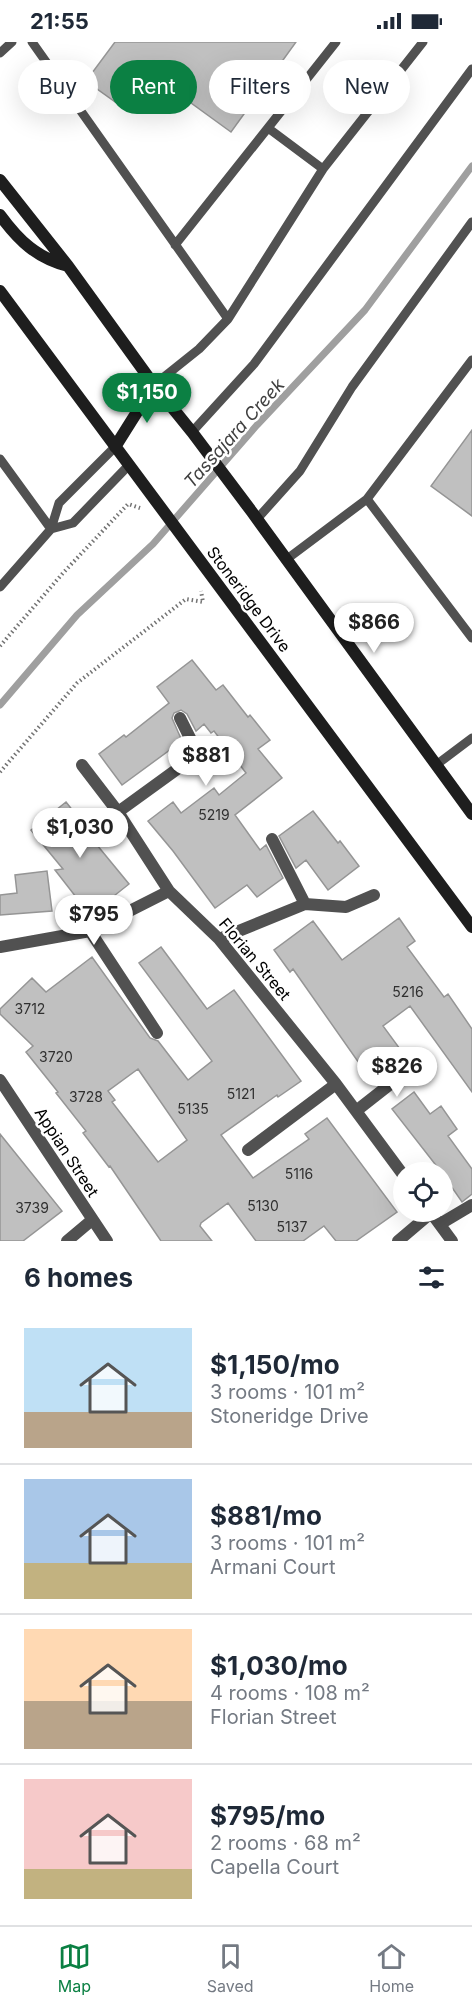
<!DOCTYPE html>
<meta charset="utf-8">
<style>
:root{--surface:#fff;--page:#f2f2f3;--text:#1f2937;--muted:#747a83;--line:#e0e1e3;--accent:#0b8043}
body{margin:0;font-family:Inter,sans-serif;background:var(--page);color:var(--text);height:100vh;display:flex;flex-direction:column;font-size:22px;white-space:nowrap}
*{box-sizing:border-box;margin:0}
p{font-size:20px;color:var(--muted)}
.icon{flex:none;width:33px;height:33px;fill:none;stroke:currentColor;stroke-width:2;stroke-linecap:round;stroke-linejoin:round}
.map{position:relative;height:1199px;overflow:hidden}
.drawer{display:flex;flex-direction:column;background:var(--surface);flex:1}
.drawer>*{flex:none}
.hud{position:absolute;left:18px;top:18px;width:436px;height:54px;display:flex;gap:12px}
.tools{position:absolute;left:393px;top:1120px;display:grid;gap:12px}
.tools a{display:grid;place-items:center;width:60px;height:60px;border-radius:50%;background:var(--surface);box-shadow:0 6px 24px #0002;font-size:30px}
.price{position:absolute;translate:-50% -51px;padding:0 14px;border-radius:21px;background:#fff;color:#222;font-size:20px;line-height:39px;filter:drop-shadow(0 2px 3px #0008)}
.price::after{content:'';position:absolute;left:50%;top:36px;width:18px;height:14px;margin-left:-9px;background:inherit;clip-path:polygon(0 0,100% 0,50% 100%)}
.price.current{background:var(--accent);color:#fff}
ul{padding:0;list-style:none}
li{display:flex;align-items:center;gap:18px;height:150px;padding:0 24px}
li+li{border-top:2px solid var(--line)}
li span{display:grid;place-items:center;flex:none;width:168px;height:120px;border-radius:0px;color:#555}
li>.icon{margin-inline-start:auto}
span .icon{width:72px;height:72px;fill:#fffc;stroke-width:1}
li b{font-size:26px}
h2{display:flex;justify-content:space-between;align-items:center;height:72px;padding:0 24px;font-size:26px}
.pill{padding:0 21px;border-radius:27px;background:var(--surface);box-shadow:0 6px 24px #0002;font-size:21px;line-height:54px}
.pill.current{background:var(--accent);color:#fff}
.status{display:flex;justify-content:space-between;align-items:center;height:42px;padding:0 30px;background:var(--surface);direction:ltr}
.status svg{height:16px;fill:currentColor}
.tab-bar{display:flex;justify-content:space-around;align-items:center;height:84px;border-top:2px solid var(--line);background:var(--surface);font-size:16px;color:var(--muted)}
.tab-bar a{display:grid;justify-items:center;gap:3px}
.tab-bar .current{color:var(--accent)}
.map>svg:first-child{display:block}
</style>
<div class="status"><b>21:55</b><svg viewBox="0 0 49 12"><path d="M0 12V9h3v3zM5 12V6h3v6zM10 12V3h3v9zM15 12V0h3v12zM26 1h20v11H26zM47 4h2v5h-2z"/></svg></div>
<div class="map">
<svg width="472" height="1199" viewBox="0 0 472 1199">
<rect width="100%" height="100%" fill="#fff"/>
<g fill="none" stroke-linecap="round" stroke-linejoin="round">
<!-- stream -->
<path stroke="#9f9f9f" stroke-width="7" d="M0,663L77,573L153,502L257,383L365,268L472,124"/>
</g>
<!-- building -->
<path fill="#c0c0c0" stroke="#959595" stroke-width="1.5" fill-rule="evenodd" d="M115,0H296L231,90L151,32L125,67L86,39Z
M472,388V474L431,444Z
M192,618L216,648L223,643L248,675L250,673L270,698L258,707L282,736L235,773L260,808L266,803L283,836L257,855L247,843L215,866L173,809L148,779L173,760L181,771L214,746L219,753L246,731L214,689L211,691L204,682L196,689L187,672L181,668L174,671L172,676L182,699L122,743L99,712L124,693L126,695L169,661L157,645Z
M66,760L85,784L83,786L129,842L90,873L55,828L63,827L31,788Z
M313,769L338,801L340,799L359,824L328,848L306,818L296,826L279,794Z
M47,829L52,869L0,873V853L17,851L15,833Z
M399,876L415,899L407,905L444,955L448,952L472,987V1050L410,964L383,984L400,1007L366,1031L293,927L290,930L274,908L313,879L342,918Z
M161,905L207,967L234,948L301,1039L278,1055L277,1053L221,1093L253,1136L309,1097L305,1092L327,1076L397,1170L356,1199H336L324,1184L303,1199H256L228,1161L201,1181L200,1184L212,1199H161L110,1124L109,1125L83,1091L86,1089L56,1051L58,1050L26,1010L33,1004L0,972V967L32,936L46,950L92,915L150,996L158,999L188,1038L212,1019L139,921ZM138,1027L187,1098L158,1120L112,1060L115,1058L108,1049Z
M414,1050L430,1072L441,1064L457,1087L448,1094L472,1127V1152L462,1160L442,1131L392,1067Z
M0,1092L62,1169L23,1199H0Z"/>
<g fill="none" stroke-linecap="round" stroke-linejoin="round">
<!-- path -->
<path stroke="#737373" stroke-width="4" stroke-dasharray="1.5 3" stroke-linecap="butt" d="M0,604L63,531L128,462L140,466
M0,730L77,641L186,557L203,560L201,549"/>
<!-- lane -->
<path stroke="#515151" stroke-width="9" d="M32,0L228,277
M0,11L12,0
M268,86L323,127
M175,203L336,0
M154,343L199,307L228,277L323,127L423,0
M192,390L254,322L472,27
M115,405L59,461L51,487L73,481L129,423
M0,417L51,487L0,545
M367,457L472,596
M257,477L300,429L352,345L472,180
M287,517L367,457L472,318
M436,723L472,696"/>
<!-- street -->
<path stroke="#515151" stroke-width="12" d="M82,723L118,770L169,849L219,897L336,1042L404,1134
M118,770L198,712L180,676
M272,797L305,862
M90,889L157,991
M219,897L305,862L346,865L374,853
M0,905L90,889L169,849
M0,1038L107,1199
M356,1069L421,1018
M248,1108L336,1042
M435,1176L452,1199
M440,1182L472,1163
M67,1199L92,1178
M398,1199L431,1171"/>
<!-- secondary -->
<path stroke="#1e1e1e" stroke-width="12" d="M0,138L68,224L154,343L192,390L252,470L472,772
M0,173C19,199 37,216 68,224
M0,249L472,885
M115,405L154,343"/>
</g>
<g text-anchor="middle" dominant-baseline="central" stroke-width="5" stroke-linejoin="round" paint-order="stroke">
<!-- number labels -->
<g font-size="14" fill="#303030">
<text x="214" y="772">5219</text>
<text x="408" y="949">5216</text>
<text x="30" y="966">3712</text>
<text x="56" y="1014">3720</text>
<text x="241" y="1051">5121</text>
<text x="86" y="1054">3728</text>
<text x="193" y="1066">5135</text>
<text x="299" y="1131">5116</text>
<text x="263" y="1163">5130</text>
<text x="32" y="1165">3739</text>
<text x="292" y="1184">5137</text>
</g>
<!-- street labels -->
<g font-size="16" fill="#000" stroke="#fff">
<text transform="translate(249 557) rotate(53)">Stoneridge Drive</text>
<text transform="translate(255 917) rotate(50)">Florian Street</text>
<text transform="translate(67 1110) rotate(57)">Appian Street</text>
</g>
<!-- water labels -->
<g font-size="18" font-style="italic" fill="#404040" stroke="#fff">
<text transform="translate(234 391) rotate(-48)">Tassajara Creek</text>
</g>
</g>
</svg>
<div class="tools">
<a><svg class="icon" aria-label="locate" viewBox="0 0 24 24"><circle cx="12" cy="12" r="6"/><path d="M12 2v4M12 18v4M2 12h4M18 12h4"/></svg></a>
</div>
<b class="price current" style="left:147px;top:382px">$1,150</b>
<b class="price" style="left:374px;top:612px">$866</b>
<b class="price" style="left:206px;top:745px">$881</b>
<b class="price" style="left:80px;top:817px">$1,030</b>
<b class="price" style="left:94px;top:904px">$795</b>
<b class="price" style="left:397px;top:1056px">$826</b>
<div class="hud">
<a class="pill">Buy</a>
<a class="pill current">Rent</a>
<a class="pill">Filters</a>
<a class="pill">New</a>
</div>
</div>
<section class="drawer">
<h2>6 homes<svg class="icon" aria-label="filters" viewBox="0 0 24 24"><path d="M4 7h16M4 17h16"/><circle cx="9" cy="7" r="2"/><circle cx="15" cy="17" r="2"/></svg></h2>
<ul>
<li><span style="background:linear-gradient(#bfe0f5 70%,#b9a48a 0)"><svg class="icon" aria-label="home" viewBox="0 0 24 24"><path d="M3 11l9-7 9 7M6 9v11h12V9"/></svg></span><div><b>$1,150/mo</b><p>3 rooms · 101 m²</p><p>Stoneridge Drive</p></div></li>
<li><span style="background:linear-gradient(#a9c7e8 70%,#c2b280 0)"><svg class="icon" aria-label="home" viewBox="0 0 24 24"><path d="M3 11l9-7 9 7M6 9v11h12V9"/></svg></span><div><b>$881/mo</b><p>3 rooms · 101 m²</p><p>Armani Court</p></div></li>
<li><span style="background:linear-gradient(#ffd9b3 60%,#b9a48a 0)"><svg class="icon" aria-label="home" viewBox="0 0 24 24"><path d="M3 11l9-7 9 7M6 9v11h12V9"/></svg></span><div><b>$1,030/mo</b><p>4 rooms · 108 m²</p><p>Florian Street</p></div></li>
<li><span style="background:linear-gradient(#f6c9c9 75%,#c2b280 0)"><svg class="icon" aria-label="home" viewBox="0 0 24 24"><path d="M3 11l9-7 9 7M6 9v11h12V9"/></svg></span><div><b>$795/mo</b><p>2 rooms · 68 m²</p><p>Capella Court</p></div></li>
</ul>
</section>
<nav class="tab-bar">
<a class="current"><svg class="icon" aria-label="map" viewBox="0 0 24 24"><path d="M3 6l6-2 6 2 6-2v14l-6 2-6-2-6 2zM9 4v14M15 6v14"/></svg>Map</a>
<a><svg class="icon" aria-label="saved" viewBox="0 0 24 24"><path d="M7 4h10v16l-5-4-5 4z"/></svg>Saved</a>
<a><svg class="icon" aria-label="home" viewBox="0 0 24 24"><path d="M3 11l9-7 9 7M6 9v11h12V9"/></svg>Home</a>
</nav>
